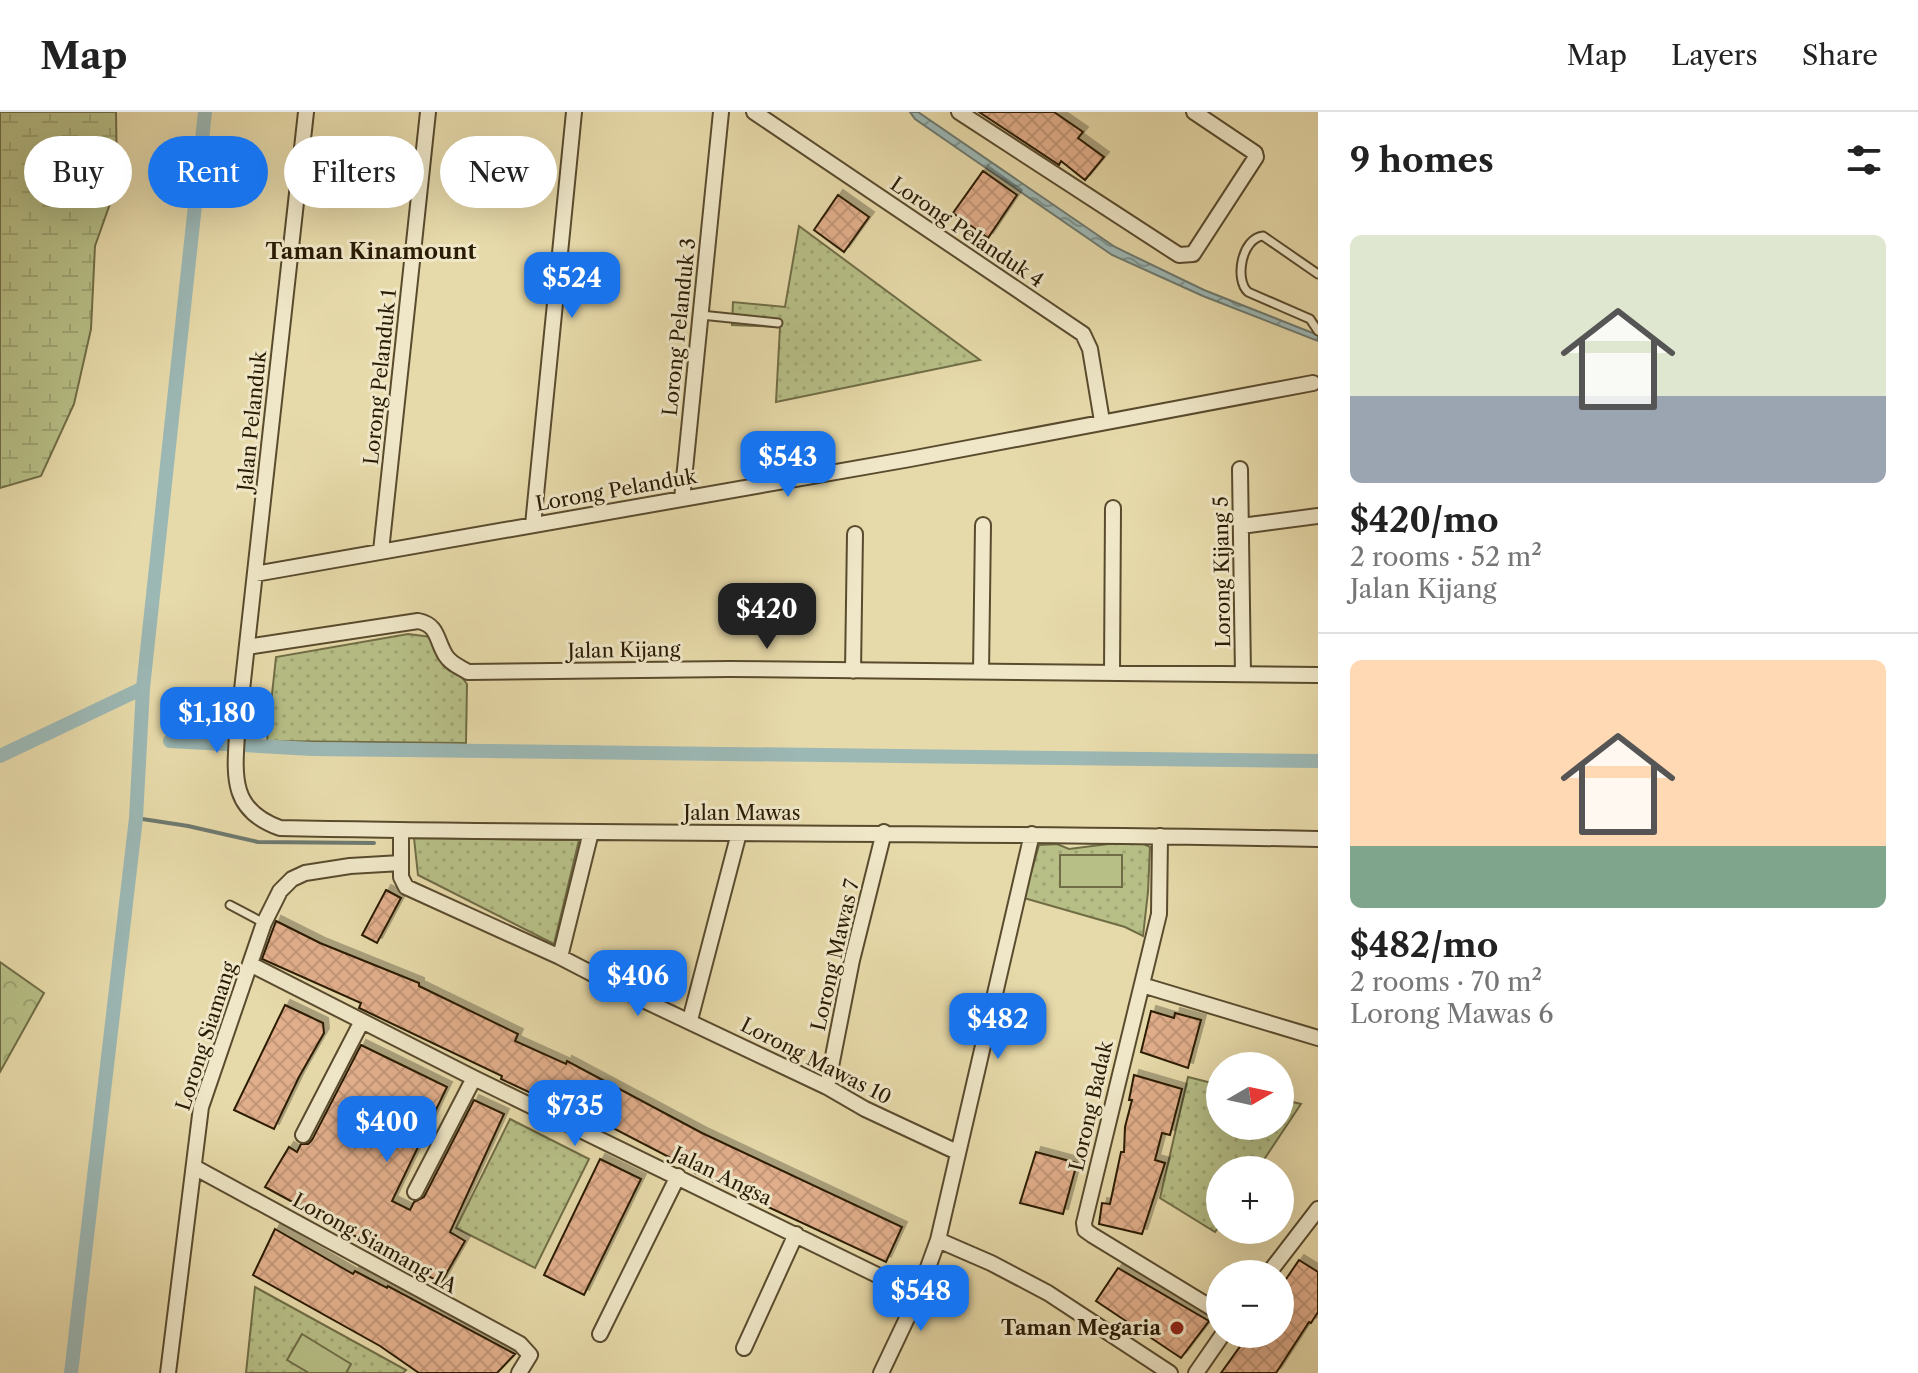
<!DOCTYPE html>
<meta charset="utf-8">
<style>
:root{--surface:#fff;--page:#f6f6f6;--text:#222;--muted:#767676;--line:#e0e0e0;--accent:#1a73e8}
body{margin:0;font-family:"Libre Caslon Text",serif;background:var(--page);color:var(--text);height:100vh;display:flex;flex-direction:column;font-size:30px;white-space:nowrap}
*{box-sizing:border-box;margin:0}
p{font-size:26px;color:var(--muted)}
.icon{flex:none;width:44px;height:44px;fill:none;stroke:currentColor;stroke-width:2;stroke-linecap:round;stroke-linejoin:round}
.map{position:relative;flex:1;overflow:hidden}
.panel{display:flex;flex-direction:column;background:var(--surface);width:600px}
.panel>*{flex:none}
.top-card{position:absolute;left:24px;top:24px;width:760px;height:72px;display:flex;gap:16px}
.needle{width:52px;rotate:81deg}
.fabs{position:absolute;left:1206px;top:940px;display:grid;gap:16px}
.fabs a{display:grid;place-items:center;width:88px;height:88px;border-radius:50%;background:var(--surface);box-shadow:0 8px 32px #0002;font-size:40px}
.price{position:absolute;translate:-50% -68px;padding:0 18px;border-radius:16px;background:var(--accent);color:#fff;font-size:26px;line-height:52px;filter:drop-shadow(0 2px 4px #0008)}
.price::after{content:'';position:absolute;left:50%;top:48px;width:24px;height:18px;margin-left:-12px;background:inherit;clip-path:polygon(0 0,100% 0,50% 100%)}
.price.selected{background:#222;color:#fff}
ul{padding:0;list-style:none}
li{display:grid;align-content:center;gap:16px;height:424px;padding:0 32px}
li+li{border-top:2px solid var(--line)}
li span{display:grid;place-items:center;height:248px;border-radius:12px;color:#555}
li>.icon{margin-inline-start:auto}
span .icon{width:144px;height:144px;fill:#fffc;stroke-width:1}
li b{font-size:34px}
h2{display:flex;justify-content:space-between;align-items:center;height:96px;padding:0 32px;font-size:34px}
.tag{padding:0 28px;border-radius:36px;background:var(--surface);box-shadow:0 8px 32px #0002;font-size:28px;line-height:72px}
.tag.selected{background:var(--accent);color:#fff}
header{display:flex;align-items:center;gap:48px;box-sizing:border-box;height:112px;padding:0 40px;background:var(--surface);border-bottom:2px solid var(--line)}
header strong{font-size:38px}
nav{display:flex;gap:44px;margin-inline-start:auto;font-size:28px}
main{display:flex;flex:1;min-height:0}
.map>svg:first-child{display:block}
</style>
<header>
<strong>Map</strong>
<nav><a>Map</a><a>Layers</a><a>Share</a></nav>
</header>
<main>
<div class="map">
<svg width="1318" height="1261" viewBox="0 0 1318 1261">
<defs>
<pattern id="green-dots" width="8" height="8" patternUnits="userSpaceOnUse" patternTransform="scale(2)"><rect width="8" height="8" fill="#b7bf87"/><path d="M2 2h.1M6 6h.1" fill="none" stroke="#9ea473" stroke-width="1.8" stroke-linecap="round"/></pattern>
<pattern id="forest-crowns" width="20" height="18" patternUnits="userSpaceOnUse" patternTransform="scale(2)"><rect width="20" height="18" fill="#b7bf87"/><path d="M2 6a3 3 0 1 1 6 0M12 15a3 3 0 1 1 6 0" fill="none" stroke="#9ea473"/></pattern>
<pattern id="wetland-marsh" width="20" height="14" patternUnits="userSpaceOnUse" patternTransform="scale(2)"><rect width="20" height="14" fill="#b7bf87"/><path d="M1 5h8M5 5V1M11 12h8M15 12V8" fill="none" stroke="#9ea473"/></pattern>
<pattern id="water-waves" width="16" height="10" patternUnits="userSpaceOnUse" patternTransform="scale(2)"><rect width="16" height="10" fill="#9cb8b5"/><path d="M0 5q4-4 8 0t8 0" fill="none" stroke="#7f9591"/></pattern>
<pattern id="building-cross-hatch" width="8" height="8" patternUnits="userSpaceOnUse" patternTransform="scale(2)"><rect width="8" height="8" fill="#e2af8c"/><path d="M0 0l8 8M0 8l8-8" fill="none" stroke="#c29677"/></pattern>
<filter id="shadow"><feDropShadow dx="5" dy="-5" stdDeviation="0" flood-color="#0004"/></filter>
</defs>
<rect width="100%" height="100%" fill="#e7daaa"/>
<filter id="stains"><feTurbulence type="fractalNoise" baseFrequency=".0025" numOctaves="4"/><feColorMatrix values="0 0 0 0 .2 0 0 0 0 .09 0 0 0 0 .02 0 0 0 .5 -.17"/></filter>
<radialGradient id="worn" r=".72"><stop offset=".6" stop-color="#630" stop-opacity="0"/><stop offset="1" stop-color="#630" stop-opacity=".3"/></radialGradient>
<!-- green -->
<path fill="url(#green-dots)" stroke="#706d46" stroke-width="2" d="M799,114L980,248L776,290L780,215L732,213L733,190L785,195Z
M408,522L439,526L451,551L467,572L466,631L267,629L276,545Z
M414,726L579,728L554,832L418,763Z
M1124,730L1142,731L1150,735L1148,780L1143,824L1125,815L1024,786L1039,733L1057,732L1069,737Z
M1188,965L1220,973V1014H1280V987L1301,992L1257,1058H1220V1113L1215,1120L1160,1086Z
M510,1007L589,1047L535,1156L456,1116Z
M255,1175L406,1258L403,1261H246Z"/>
<!-- forest -->
<path fill="url(#forest-crowns)" stroke="#706d46" stroke-width="2" d="M0,850L44,881L0,960Z"/>
<!-- wetland -->
<path fill="url(#wetland-marsh)" stroke="#706d46" stroke-width="2" d="M0,0H116L117,72L95,134L91,217L74,292L41,364L0,376Z"/>
<!-- pitch -->
<path fill="#b7bf87" stroke="#706d46" stroke-width="2" d="M1060,743H1122V775H1060Z
M302,1222L351,1252L346,1261H309L287,1248Z"/>
<!-- water -->
<path fill="url(#water-waves)" stroke="#6e796f" stroke-width="2" d="M910,0H918L1115,135L1204,178L1318,223V229L1203,184L1112,143L915,7Z"/>
<g fill="none" stroke-linecap="round" stroke-linejoin="round">
<!-- stream -->
<path stroke="#6e796f" stroke-width="4" d="M136,706L188,714L258,730L374,731"/>
<!-- canal -->
<path stroke="#9cb8b5" stroke-width="14" d="M170,629L312,637L1318,649
M0,644L143,576
M71,1261L136,706L143,576L205,0"/>
</g>
<!-- building -->
<path fill="url(#building-cross-hatch)" stroke="#2a1b05" stroke-width="2" filter="url(#shadow)" d="M979,0H1054L1083,20L1078,26L1104,45L1085,68L1061,49L1059,53Z
M983,59L1017,83L988,126L953,101Z
M838,83L869,105L844,140L814,118Z
M386,778L401,786L377,831L362,823Z
M276,809L320,831L419,871V874L518,922L515,929L566,952L567,949L702,1021L902,1115L886,1150L695,1061L696,1059L590,1004L588,1008L501,967L502,964L359,896L361,891L262,847Z
M285,893L323,911L324,921L299,965L274,1017L234,998Z
M1151,899L1174,906L1175,901L1201,908L1188,956L1141,940Z
M361,933L447,975L392,1089L410,1098L414,1090L424,1085L474,988L504,1002L450,1120L465,1129L441,1171L265,1075L289,1035L297,1040L301,1032H308L312,1028Z
M1134,963L1182,977L1170,1023L1162,1021L1155,1048L1165,1051L1142,1122L1099,1112L1102,1091L1110,1092L1121,1040H1124L1125,1015L1132,988H1129Z
M1036,1040L1077,1051L1063,1102L1020,1091Z
M600,1047L641,1067L584,1183L544,1163Z
M275,1117L353,1162L355,1159L387,1176L388,1174L515,1242L497,1261H419L380,1234L253,1163Z
M1299,1148L1318,1160V1200L1311,1211L1309,1210L1276,1261H1221L1249,1222H1280V1176Z
M1118,1156L1209,1209L1181,1246L1096,1189Z"/>
<g fill="none" stroke-linecap="round" stroke-linejoin="round">
<defs>
<path id="service" d="M1318,162L1263,124C1242,126 1234,167 1248,180L1310,207L1318,219
M701,203L778,211
M230,793L264,811"/>
<path id="minor" d="M306,0L237,623C234,667 232,699 280,716C626,723 972,720 1318,727
M754,0L1083,222L1090,237L1102,309
M959,0L1179,143L1193,142L1256,45L1255,41L1194,0
M1240,357L1243,562
M682,387L721,0
M533,413L574,0
M1241,414L1318,404
M381,439L428,0
M255,462L910,347L1313,271
M247,535L418,509C439,513 436,529 446,544C451,552 460,555 468,560L729,557L1318,563
M853,559L855,422
M981,560L983,413
M1112,561L1113,396
M401,718V765L406,775L560,845L641,887L827,975L865,997L957,1040
M1160,724L1159,802L1084,1111L1085,1118L1092,1123L1220,1201
M560,845L591,720
M250,852L474,966L918,1183
M1142,873L1318,926
M690,908L739,721
M827,975L852,848L884,720
M303,1023L362,909
M194,1055L520,1232L530,1243L519,1261
M415,1080L474,966
M938,1128L991,1151L1048,1181L1170,1261
M1268,1162L1318,1097
M600,1222L678,1064
M744,1236L796,1122
M168,1261L201,995L264,811L280,779L292,767L305,761L350,754L401,751
M881,1261L918,1183L938,1128L1032,722
M1196,1261L1223,1222"/>
</defs>
<!-- service casing -->
<use href="#service" stroke="#594b2e" stroke-width="11"/>
<!-- minor casing -->
<use href="#minor" stroke="#594b2e" stroke-width="18"/>
<!-- service -->
<use href="#service" stroke="#efe7c8" stroke-width="7"/>
<!-- minor -->
<use href="#minor" stroke="#efe7c8" stroke-width="14"/>
</g>
<!-- markers -->
<circle fill="#8f2418" stroke="#efe7c8" stroke-width="3" cx="1177" cy="1216" r="8"/>
<g text-anchor="middle" dominant-baseline="central" stroke-width="6" stroke-linejoin="round" paint-order="stroke">
<!-- street labels -->
<g font-size="20" fill="#2a1b05" stroke="#efe7c8">
<text transform="translate(967 120) rotate(34)">Lorong Pelanduk 4</text>
<text transform="translate(679 215) rotate(-84)">Lorong Pelanduk 3</text>
<text transform="translate(380 265) rotate(-84)">Lorong Pelanduk 1</text>
<text transform="translate(252 309) rotate(-84)">Jalan Pelanduk</text>
<text transform="translate(616 378) rotate(-10)">Lorong Pelanduk</text>
<text transform="translate(1222 460) rotate(-91)">Lorong Kijang 5</text>
<text transform="translate(624 538) rotate(-1)">Jalan Kijang</text>
<text x="742" y="701">Jalan Mawas</text>
<text transform="translate(835 843) rotate(-77)">Lorong Mawas 7</text>
<text transform="translate(206 924) rotate(-72)">Lorong Siamang</text>
<text transform="translate(816 949) rotate(27)">Lorong Mawas 10</text>
<text transform="translate(1091 994) rotate(-77)">Lorong Badak</text>
<text transform="translate(722 1064) rotate(26)">Jalan Angsa</text>
<text transform="translate(375 1131) rotate(29)">Lorong Siamang 1A</text>
</g>
<!-- poi labels -->
<g font-size="20" font-weight="bold" fill="#2a1b05" stroke="#efe7c8" text-anchor="end">
<text x="1161" y="1216">Taman Megaria</text>
</g>
<!-- neighbourhood labels -->
<g font-size="22" font-weight="bold" fill="#2a1b05" stroke="#efe7c8">
<text x="371" y="139">Taman Kinamount</text>
</g>
</g>
<rect width="100%" height="100%" filter="url(#stains)"/>
<rect width="100%" height="100%" fill="url(#worn)"/>
</svg>
<div class="fabs">
<a><svg class="needle" viewBox="-14 -14 28 28"><path d="M0-13l5 13h-10z" fill="#e53935"/><path d="M0 13l5-13h-10z" fill="#767676"/></svg></a>
<a>+</a>
<a>−</a>
</div>
<b class="price" style="left:572px;top:208px">$524</b>
<b class="price" style="left:788px;top:387px">$543</b>
<b class="price selected" style="left:767px;top:539px">$420</b>
<b class="price" style="left:217px;top:643px">$1,180</b>
<b class="price" style="left:638px;top:906px">$406</b>
<b class="price" style="left:998px;top:949px">$482</b>
<b class="price" style="left:575px;top:1036px">$735</b>
<b class="price" style="left:387px;top:1052px">$400</b>
<b class="price" style="left:921px;top:1221px">$548</b>
<div class="top-card">
<a class="tag">Buy</a>
<a class="tag selected">Rent</a>
<a class="tag">Filters</a>
<a class="tag">New</a>
</div>
</div>
<section class="panel">
<h2>9 homes<svg class="icon" aria-label="filters" viewBox="0 0 24 24"><path d="M4 7h16M4 17h16"/><circle cx="9" cy="7" r="2"/><circle cx="15" cy="17" r="2"/></svg></h2>
<ul>
<li><span style="background:linear-gradient(#dfe7d0 65%,#9aa5b1 0)"><svg class="icon" aria-label="home" viewBox="0 0 24 24"><path d="M3 11l9-7 9 7M6 9v11h12V9"/></svg></span><div><b>$420/mo</b><p>2 rooms · 52 m²</p><p>Jalan Kijang</p></div></li>
<li><span style="background:linear-gradient(#ffd9b3 75%,#7fa58c 0)"><svg class="icon" aria-label="home" viewBox="0 0 24 24"><path d="M3 11l9-7 9 7M6 9v11h12V9"/></svg></span><div><b>$482/mo</b><p>2 rooms · 70 m²</p><p>Lorong Mawas 6</p></div></li>
</ul>
</section>
</main>
